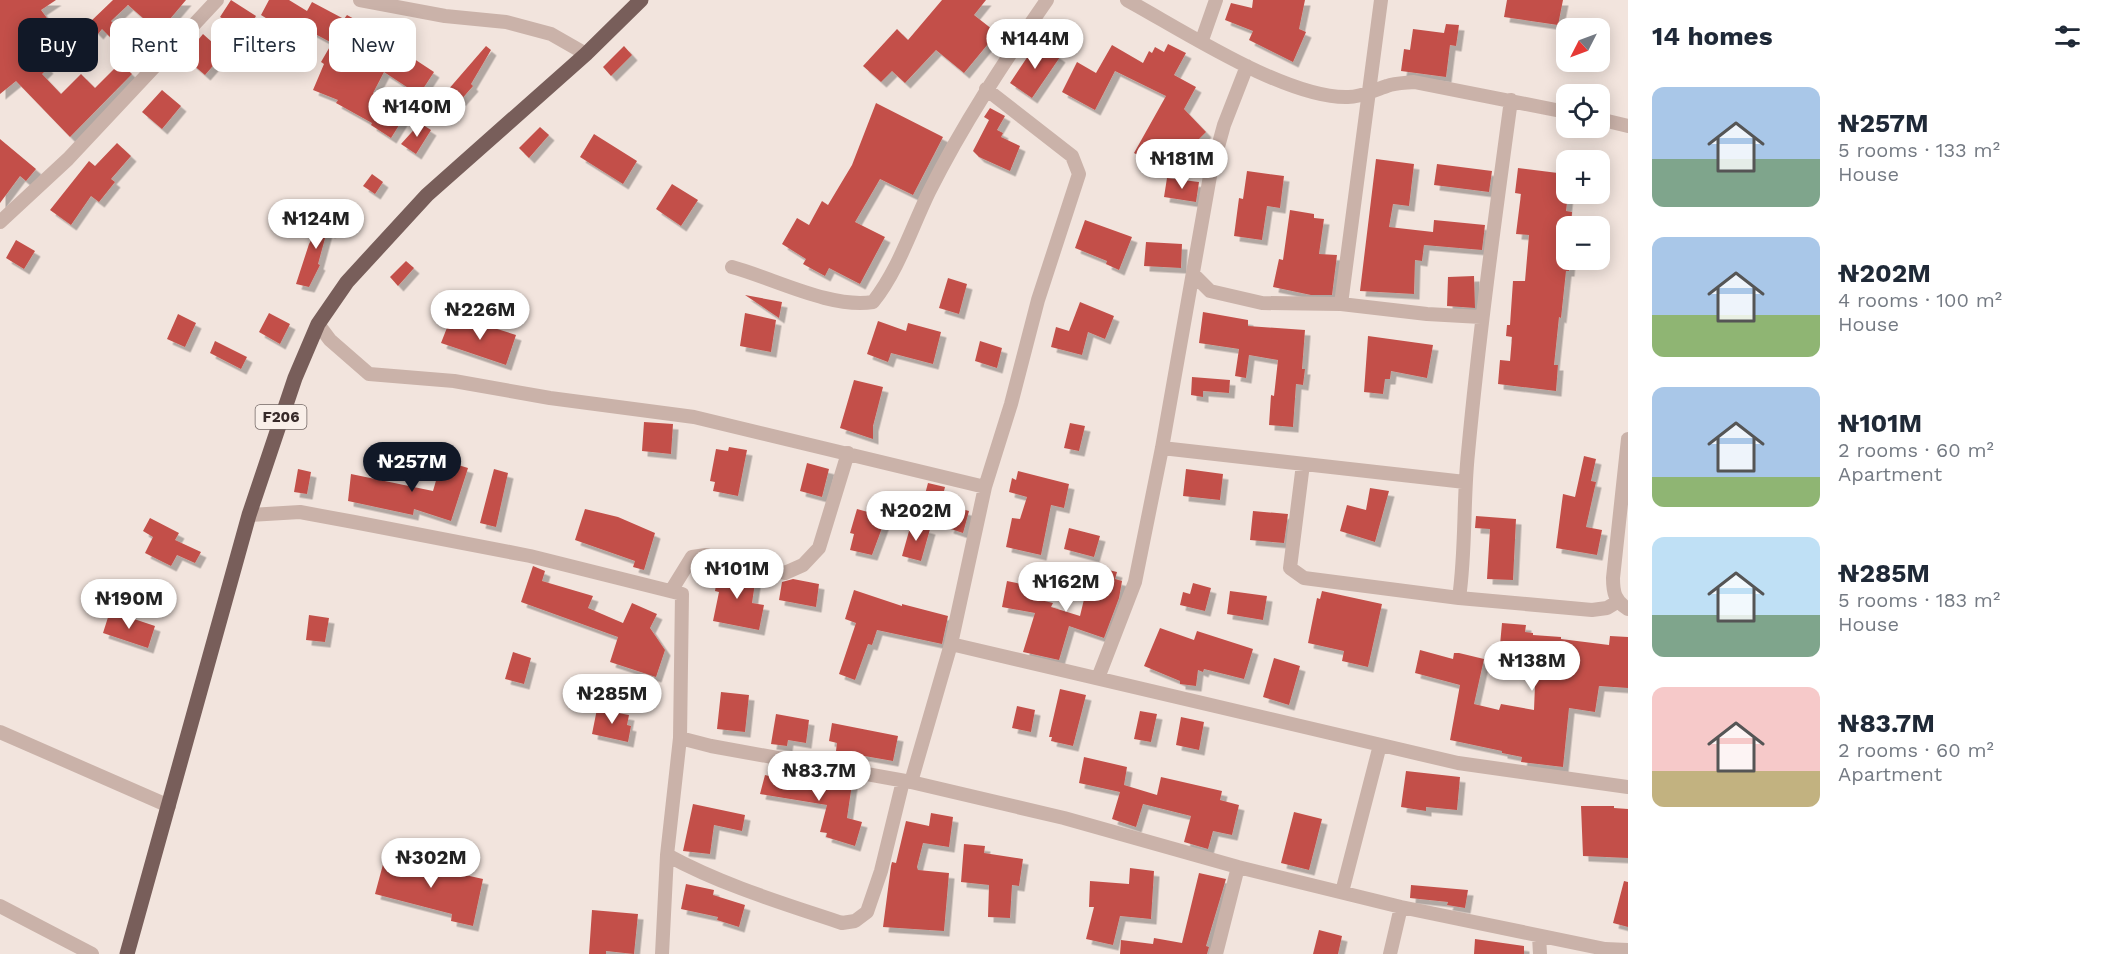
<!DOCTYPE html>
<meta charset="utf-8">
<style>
:root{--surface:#fff;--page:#f2f2f3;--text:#1f2937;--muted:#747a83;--accent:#111827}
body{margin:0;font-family:"Work Sans",sans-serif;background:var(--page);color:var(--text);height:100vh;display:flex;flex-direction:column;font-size:22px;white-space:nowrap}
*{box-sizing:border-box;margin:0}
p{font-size:20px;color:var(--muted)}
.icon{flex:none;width:33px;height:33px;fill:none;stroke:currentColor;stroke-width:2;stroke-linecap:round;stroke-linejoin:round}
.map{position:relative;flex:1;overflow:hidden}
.side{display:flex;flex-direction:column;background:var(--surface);width:480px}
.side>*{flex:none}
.top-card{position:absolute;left:18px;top:18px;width:570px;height:54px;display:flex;gap:12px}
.needle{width:39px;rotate:228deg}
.controls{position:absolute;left:1556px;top:18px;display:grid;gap:12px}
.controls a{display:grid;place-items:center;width:54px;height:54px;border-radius:12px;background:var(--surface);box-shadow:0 3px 15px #0003;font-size:30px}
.price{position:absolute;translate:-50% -51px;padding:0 14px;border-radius:21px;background:#fff;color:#222;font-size:20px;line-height:39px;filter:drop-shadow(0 2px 3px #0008)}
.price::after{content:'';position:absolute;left:50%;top:36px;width:18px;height:14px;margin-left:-9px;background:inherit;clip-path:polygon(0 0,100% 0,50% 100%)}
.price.active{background:var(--accent);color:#fff}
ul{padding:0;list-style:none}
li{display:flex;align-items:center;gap:18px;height:150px;padding:0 24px}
li span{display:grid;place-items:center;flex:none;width:168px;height:120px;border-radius:12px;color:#555}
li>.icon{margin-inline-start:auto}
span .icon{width:72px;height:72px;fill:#fffc;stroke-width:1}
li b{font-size:26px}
h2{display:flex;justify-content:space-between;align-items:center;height:72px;padding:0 24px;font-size:26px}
.pill{padding:0 21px;border-radius:12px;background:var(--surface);box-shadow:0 3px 15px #0003;font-size:21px;line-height:54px}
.pill.active{background:var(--accent);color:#fff}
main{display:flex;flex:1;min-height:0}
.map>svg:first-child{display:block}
</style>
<main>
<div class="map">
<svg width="1628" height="954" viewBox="0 0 1628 954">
<defs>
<filter id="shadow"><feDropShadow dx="5.5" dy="5.5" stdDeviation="0" flood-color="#0004"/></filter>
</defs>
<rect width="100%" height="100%" fill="#f2e4dd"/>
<!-- building -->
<path fill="#c35049" filter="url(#shadow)" d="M0,0H56L41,10L60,36L34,54L48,68L42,74L61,94L81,74L95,88L120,63L132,74L70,137L16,81L0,94Z
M113,0H186L159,32L128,5L111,21L120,30L111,38L102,29L98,34L88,24Z
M231,0L256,16L245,33L220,17Z
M269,0H289L307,11L312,2L344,19L347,15L376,31L379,25L404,40L399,49L434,72L419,95L384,72L373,93L406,114L391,138L371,125L372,123L336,103L338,100L313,90L324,64L321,62L332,43L291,21L285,30L261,15Z
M942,0H986L974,15L997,33L964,73L936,50L905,83L892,71L881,82L863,66L897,29L908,40Z
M1253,0H1305L1299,29L1306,32L1293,62L1249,40L1253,31L1225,20L1231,3L1252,8Z
M1507,0H1563L1558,25L1504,17Z
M1446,24L1459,25L1456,46L1450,45L1446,77L1401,71L1404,49L1410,50L1413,29L1444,33Z
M203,34L224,53L205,75L184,57Z
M1038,41L1060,57L1032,98L1010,83Z
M1168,44L1186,53L1174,75L1196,87L1184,109L1206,132L1183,155L1170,141L1156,165L1134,153L1166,96L1115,71L1095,110L1062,92L1077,62L1096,73L1112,45L1143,63L1149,51L1152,53L1155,47L1164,52Z
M486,46L491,50L471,84L473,86L446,117L434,106Z
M624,46L632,55L611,76L603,67Z
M162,90L181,106L162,129L142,112Z
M876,103L943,137L913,195L880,179L855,222L885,237L860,284L829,268L825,276L803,264L806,259L782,244L797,218L809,225L822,201L828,205L852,165Z
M990,108L1005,116L997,130L1003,133L1001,137L1020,146L1010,171L979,157L973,151L989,120L984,117Z
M420,123L431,130L416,154L401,144Z
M540,127L549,135L529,158L519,148Z
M594,134L637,161L623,184L580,157Z
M0,139L36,169L26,181L20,176L0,203Z
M117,143L131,156L111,179L115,182L99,202L91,196L71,225L50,210L89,161L95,166Z
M1376,159L1414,164L1409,206L1393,204L1389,227L1433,232L1434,220L1485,225L1482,250L1424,245L1422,261L1415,260L1414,294L1360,291Z
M1437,164L1492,171L1489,192L1434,185Z
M1518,168L1566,174V194H1568L1566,211L1572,212L1571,226H1566V260H1570L1569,271H1566L1561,318L1559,317L1554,365H1558L1556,391L1498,384L1500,360L1510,361L1512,337L1506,336L1507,325H1510L1513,281H1525L1529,235L1516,234L1521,194L1515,193Z
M1247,171L1284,176L1280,208L1267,206L1262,240L1234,236L1239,198L1243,199Z
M372,174L383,182L375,194L363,186Z
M1167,178L1199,182L1196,202L1164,197Z
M672,184L698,200L681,226L656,209Z
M329,208L339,216L330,233L327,231L318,264L320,265L309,287L296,284L309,244Z
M1290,210L1314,214V218L1324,219L1319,254L1337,255L1332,295H1311L1273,287L1279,259L1283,260Z
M1085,220L1132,237L1119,270L1106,264L1107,261L1075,248Z
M16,240L35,251L24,269L6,258Z
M1146,242L1182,244L1181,268L1144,266Z
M406,261L414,268L398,286L390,277Z
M1474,276L1475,308L1447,306L1448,277Z
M948,278L967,284L959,314L939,308Z
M745,295L782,302L779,318Z
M1080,302L1114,316L1105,339L1088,332L1082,355L1051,347L1056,327L1069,331Z
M1203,312L1248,320V326L1305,330L1302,369H1305L1303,385L1296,384L1293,427L1269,425L1271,395L1274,396L1278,360L1249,355L1246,378L1235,376L1239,349L1199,343Z
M269,313L290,324L280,344L259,332Z
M745,313L776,320L771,352L740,346Z
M178,314L196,323L185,347L167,339Z
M450,320L473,329L475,322L516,335L506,365L441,343Z
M878,321L906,331L908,323L941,332L933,364L891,353L888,362L867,354Z
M1368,336L1433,345L1427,378L1391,371L1390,379H1385L1383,394L1364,392Z
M215,341L247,357L241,369L210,353Z
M980,341L1002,348L997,368L975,361Z
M1192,377L1230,380L1229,393L1203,391V397L1191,395Z
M854,380L883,387L873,426V439L840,428Z
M644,422L673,424L671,454L642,451Z
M1070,423L1085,426L1079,451L1064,448Z
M729,447L747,450L738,496L713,491L715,482L710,481L716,449L728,451Z
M1584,456L1596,459L1591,481L1596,482L1586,527L1602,530L1597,555L1556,548L1563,494L1575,497Z
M442,460L468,468L451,521L414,509L413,515L348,501L351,474L433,491Z
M807,463L829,469L822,497L800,491Z
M298,469L311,472L307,494L294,492Z
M494,469L508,473L496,527L480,523Z
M1186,469L1223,474L1220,500L1183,496Z
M1018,471L1069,484L1064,508L1051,505L1041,555L1006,547L1012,518L1020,519L1027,497L1009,492L1012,478L1016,480Z
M928,483L945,487L941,503L924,498Z
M1370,488L1389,491L1375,542L1340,531L1347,505L1366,510Z
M955,507L969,511L963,533L948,528Z
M585,509L618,517L655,533L644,570L633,567L635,561L575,540Z
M857,509L886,517L872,555L850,550L854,534L850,533Z
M1253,511L1288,514L1284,543L1250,540Z
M1476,516L1516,519L1513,580L1487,579L1490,529L1475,528Z
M150,518L179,533L175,540L201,552L195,563L177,555L171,566L145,553L153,537L143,531Z
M911,524L930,529L921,561L902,556Z
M1069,528L1100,536L1094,557L1064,549Z
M533,566L545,571L542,581L593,596L588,608L623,623L632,603L657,614L650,628L665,650L656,677L610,662L618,637L521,602Z
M1092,566L1117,572L1115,579L1122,581L1119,598L1104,638L1069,626L1059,660L1023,652L1035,613L1002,607L1007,581L1035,587L1032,598L1053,603L1051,607L1080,616Z
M719,567L756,576L752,603L764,605L759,630L713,621L719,592L715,591Z
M793,579L819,584L816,607L779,600L782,582Z
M1193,583L1211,588L1205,611L1180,605L1183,592L1190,594Z
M854,590L902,606V604L948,616L942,644L877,630L872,645L868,644L855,680L839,674L856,623L845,619Z
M1230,591L1267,596L1263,620L1227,614Z
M1322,591L1382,604L1368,667L1342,661L1344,651L1308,643L1317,598L1320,599Z
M110,611L155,626L148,648L103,633Z
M309,615L329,618L325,642L306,640Z
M1502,623L1526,625L1525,632L1533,633V635L1561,637V639L1609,645L1610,636L1628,637V688L1599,686L1595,712L1569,708L1563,767L1521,762L1522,757L1502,753V751L1450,740L1460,685L1415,673L1420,650L1453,659L1454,653H1459L1484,659L1474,704L1499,710L1501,704L1534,710L1536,660L1499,656Z
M1160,628L1194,640L1197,631L1253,649L1244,679L1204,669L1203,672L1198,670L1196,686L1180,684V681L1144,666Z
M513,652L531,658L524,684L505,679Z
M1274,658L1300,666L1289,705L1263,697Z
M1060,689L1086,695L1073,746L1051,741L1052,737H1049Z
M721,692L749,695L745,732L717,729Z
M1017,706L1035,710L1031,732L1012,728Z
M597,709L629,715L627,725L631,726L628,742L592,734Z
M1140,711L1157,714L1151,742L1134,739Z
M776,714L809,720L806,743L788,740L787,746L771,744Z
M1181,717L1204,722L1199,750L1176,745Z
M832,723L898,736L893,761L836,751L837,743L829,741Z
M1084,757L1127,767L1124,785L1157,795L1161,777L1222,791L1220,800L1239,805L1232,835L1213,831L1208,849L1184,842L1191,816L1143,804L1136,827L1112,819L1120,792L1079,783Z
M1406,771L1460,777L1457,810L1426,807V811L1401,807Z
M774,773L804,780V777L852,784L847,818L862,822L855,846L826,837L827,833L820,832L827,805L760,794L765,775L773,777Z
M693,804L745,815L742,831L714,825L710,854L683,851Z
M1581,806H1614V808L1628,809V858L1583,856Z
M1294,812L1322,819L1309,870L1281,863Z
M931,813L953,817L949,847L923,843L917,867L918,870L949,873L944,931L883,927L891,866L892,862L896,863L906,821L929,826Z
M964,844L985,846L984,853L1023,859L1019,886L1012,885L1010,918L988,917L989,885L961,882Z
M385,857L483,879L473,926L451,921L452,914L375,894Z
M1130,868L1154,871L1151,919L1120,916L1113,945L1086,939L1094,907H1089L1090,881L1129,884Z
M1199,873L1226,879L1206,946L1209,947L1207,954H1120L1121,940L1153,944L1154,938L1182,943Z
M1624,881L1628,882V927L1613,923Z
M686,884L714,890L713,895L745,905L739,927L717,920L718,917L681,909Z
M1411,885L1468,890L1465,908L1447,905L1448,902L1410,898Z
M592,910L638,914L634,954L606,951V954H589Z
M1319,930L1342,936L1338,954H1313Z
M1475,939L1524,946V954H1474Z"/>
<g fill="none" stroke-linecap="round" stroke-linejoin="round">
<!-- minor -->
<path stroke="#cab2a9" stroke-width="14" d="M360,0L445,16L506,22L551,34L586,54
M1127,0C1182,30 1287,99 1348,97C1362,97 1374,90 1387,86C1395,83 1405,83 1414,82L1566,112
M1202,40L1216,0
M1511,100C1495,218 1479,335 1468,453C1463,501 1466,550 1459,598L1592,610L1607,608L1617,602
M1599,119L1628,126
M0,222L68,159L217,0
M732,267C773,278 831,309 873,302C899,269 911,229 929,192C963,124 1004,62 1047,0
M1194,275L1210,291L1262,303L1341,304L1427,314L1481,317
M1341,304L1381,0
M318,324L330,340L369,374L454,381L550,398L694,417L985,487
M1628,439L1613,578C1613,593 1615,601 1628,609
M1162,448L1465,482
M1303,464L1290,568L1304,578L1459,598
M249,515L300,512L354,522L530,556L682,594L680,738L667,855L662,954
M671,591L692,557L706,555L785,573L803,565L819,548L848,453
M951,644L1458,763L1628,787
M1098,678L1135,582L1162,448L1210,176L1224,125L1247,66
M0,732L169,806
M680,738L711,746L911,782L1064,818L1238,867L1401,907L1605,949L1628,950
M911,782L951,644L985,487L1011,404L1038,300L1079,174L1072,156L986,89
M667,855C722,885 782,903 842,923L855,921L867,912L881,871L903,781
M1342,892L1380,745
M0,906L92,954
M1539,936L1540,954
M1216,954L1238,867
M1390,954L1401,907"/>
<!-- major -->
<path stroke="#785e5a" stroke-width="15" d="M127,954L249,515L295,378L318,324L347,282L427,195L586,54L641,0"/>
</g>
<g text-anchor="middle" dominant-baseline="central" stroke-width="6" stroke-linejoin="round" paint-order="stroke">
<!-- shield labels -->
<rect fill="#f9efe9" stroke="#716563" stroke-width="1.5" x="255.5" y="405" width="51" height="24" rx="4.5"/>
<g font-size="15" font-weight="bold" fill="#372a29">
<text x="281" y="417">F206</text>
</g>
</g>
</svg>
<div class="controls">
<a><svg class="needle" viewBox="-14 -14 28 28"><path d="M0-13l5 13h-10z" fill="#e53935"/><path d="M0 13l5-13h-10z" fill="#747a83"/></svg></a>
<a><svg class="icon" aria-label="locate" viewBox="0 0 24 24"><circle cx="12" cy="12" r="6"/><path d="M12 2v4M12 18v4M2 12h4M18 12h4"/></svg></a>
<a>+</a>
<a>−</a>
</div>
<b class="price" style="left:1035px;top:70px">₦144M</b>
<b class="price" style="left:417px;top:138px">₦140M</b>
<b class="price" style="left:1182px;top:190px">₦181M</b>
<b class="price" style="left:316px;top:250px">₦124M</b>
<b class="price" style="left:480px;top:341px">₦226M</b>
<b class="price active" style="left:412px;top:493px">₦257M</b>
<b class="price" style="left:916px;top:542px">₦202M</b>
<b class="price" style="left:737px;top:600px">₦101M</b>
<b class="price" style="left:1066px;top:613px">₦162M</b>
<b class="price" style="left:129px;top:630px">₦190M</b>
<b class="price" style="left:1532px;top:692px">₦138M</b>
<b class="price" style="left:612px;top:725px">₦285M</b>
<b class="price" style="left:819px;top:802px">₦83.7M</b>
<b class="price" style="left:431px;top:889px">₦302M</b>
<div class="top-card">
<a class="pill active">Buy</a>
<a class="pill">Rent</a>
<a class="pill">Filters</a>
<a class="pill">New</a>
</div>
</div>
<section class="side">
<h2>14 homes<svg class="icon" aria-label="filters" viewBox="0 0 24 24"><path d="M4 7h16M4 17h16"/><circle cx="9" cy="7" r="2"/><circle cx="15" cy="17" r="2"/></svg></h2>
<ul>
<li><span style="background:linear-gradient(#a9c7e8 60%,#7fa58c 0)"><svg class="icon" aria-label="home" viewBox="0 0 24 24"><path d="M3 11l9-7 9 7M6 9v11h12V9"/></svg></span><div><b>₦257M</b><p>5 rooms · 133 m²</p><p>House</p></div></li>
<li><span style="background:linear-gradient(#a9c7e8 65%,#8fb573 0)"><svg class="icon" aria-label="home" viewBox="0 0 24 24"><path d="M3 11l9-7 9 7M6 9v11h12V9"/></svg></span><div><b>₦202M</b><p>4 rooms · 100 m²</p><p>House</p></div></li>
<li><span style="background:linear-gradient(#a9c7e8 75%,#8fb573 0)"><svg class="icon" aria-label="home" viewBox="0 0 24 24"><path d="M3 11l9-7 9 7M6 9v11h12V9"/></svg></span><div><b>₦101M</b><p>2 rooms · 60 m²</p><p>Apartment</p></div></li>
<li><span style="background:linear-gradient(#bfe0f5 65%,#7fa58c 0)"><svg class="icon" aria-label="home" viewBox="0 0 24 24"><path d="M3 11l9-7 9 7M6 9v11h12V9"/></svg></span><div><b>₦285M</b><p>5 rooms · 183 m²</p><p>House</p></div></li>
<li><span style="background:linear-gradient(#f6c9c9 70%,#c2b280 0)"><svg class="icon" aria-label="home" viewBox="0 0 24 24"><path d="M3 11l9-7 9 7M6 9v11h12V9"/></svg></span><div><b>₦83.7M</b><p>2 rooms · 60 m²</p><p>Apartment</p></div></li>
</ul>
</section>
</main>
